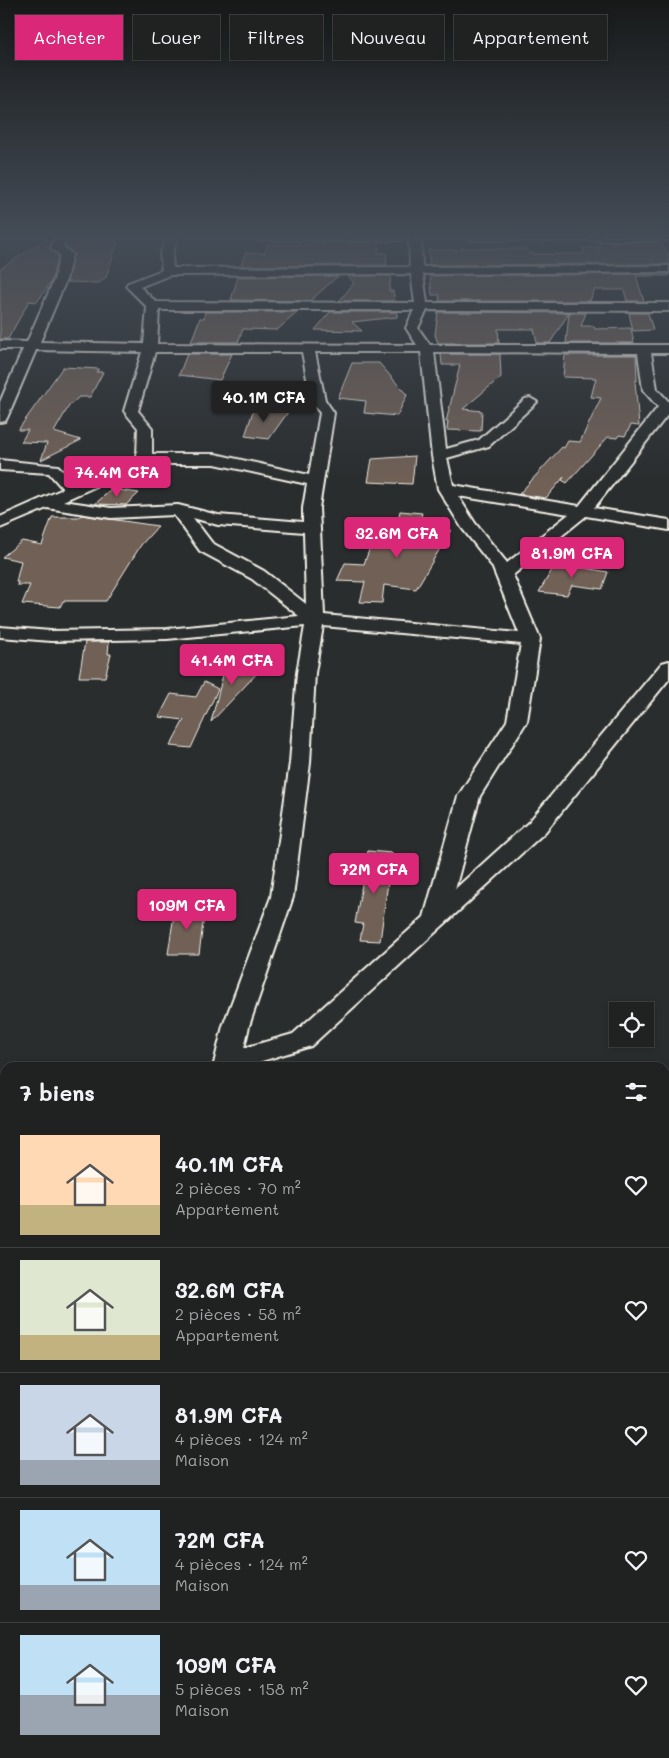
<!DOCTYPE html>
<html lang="fr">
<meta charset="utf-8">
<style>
:root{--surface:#202222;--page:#282a2a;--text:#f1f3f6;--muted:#a2a4a5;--line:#3d3f40;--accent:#db2777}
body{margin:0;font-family:Mali,sans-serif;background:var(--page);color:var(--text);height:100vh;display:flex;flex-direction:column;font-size:19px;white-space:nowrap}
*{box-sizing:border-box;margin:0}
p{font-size:16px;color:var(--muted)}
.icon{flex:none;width:28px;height:28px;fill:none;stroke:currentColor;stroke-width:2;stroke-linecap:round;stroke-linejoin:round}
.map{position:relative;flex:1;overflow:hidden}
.side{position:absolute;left:0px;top:1062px;width:670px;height:696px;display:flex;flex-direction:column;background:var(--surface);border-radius:15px 15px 0 0;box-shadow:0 2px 8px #0003,0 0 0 1px var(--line)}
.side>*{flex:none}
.guide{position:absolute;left:15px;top:15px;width:640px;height:45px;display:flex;gap:10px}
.buttons{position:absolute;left:609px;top:1002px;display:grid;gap:10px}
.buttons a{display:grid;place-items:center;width:45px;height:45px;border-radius:0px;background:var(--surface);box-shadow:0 2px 8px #0003,0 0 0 1px var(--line);font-size:25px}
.price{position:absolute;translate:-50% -42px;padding:0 11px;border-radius:5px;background:var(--accent);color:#fff;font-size:16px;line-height:32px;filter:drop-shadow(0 1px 2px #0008)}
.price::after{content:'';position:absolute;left:50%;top:30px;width:15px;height:11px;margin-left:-8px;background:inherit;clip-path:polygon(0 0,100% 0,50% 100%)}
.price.on{background:#222;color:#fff}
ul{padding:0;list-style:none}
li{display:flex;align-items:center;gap:15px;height:125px;padding:0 20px}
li+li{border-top:1px solid var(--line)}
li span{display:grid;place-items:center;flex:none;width:140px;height:100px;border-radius:0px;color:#555}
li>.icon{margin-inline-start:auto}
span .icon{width:60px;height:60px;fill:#fffc;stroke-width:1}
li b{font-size:21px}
h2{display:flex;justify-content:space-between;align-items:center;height:60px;padding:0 20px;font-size:21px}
.chip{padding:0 18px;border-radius:0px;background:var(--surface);box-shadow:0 2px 8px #0003,0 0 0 1px var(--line);font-size:18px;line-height:45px}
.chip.on{background:var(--accent);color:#fff}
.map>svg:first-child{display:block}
</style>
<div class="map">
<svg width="669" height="1758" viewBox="0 0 669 1758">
<rect width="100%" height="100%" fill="#2a2d2e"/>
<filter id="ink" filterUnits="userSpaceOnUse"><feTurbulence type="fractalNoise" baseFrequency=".02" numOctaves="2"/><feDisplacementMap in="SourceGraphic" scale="10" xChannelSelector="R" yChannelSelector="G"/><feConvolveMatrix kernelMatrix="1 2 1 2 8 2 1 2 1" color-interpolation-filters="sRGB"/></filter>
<g filter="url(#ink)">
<!-- building -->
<path fill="#6f6156" stroke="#f4f1e8" d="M95,240L118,241L106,277L99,283L67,282L74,254L65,246L67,241L94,242Z
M43,241H52L49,249L58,256L51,282L37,302L29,301L8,339H0V269Z
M323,242H379L378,253H386L387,265L241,266L245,253H265L267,244L323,245Z
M599,242H660L669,254V264L430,265L428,250H462L461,248L527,249L528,253L535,254H584L583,247L601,248Z
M669,274V276H636L644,301H627L624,290H594L590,301H439L440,295H432L430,276Z
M338,276L310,301L231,300L238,277Z
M348,276H391L389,291H393L395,301H339L354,283Z
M205,312H298L277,330L243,329L238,342H191L200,318H204Z
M330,312H397V317L352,322L362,331L315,330Z
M438,312L586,313L581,326H594L595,329L631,328L634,343H566L569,313L550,343H537L534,329H498L499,343H438L435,335Z
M629,313H648L653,330L633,331Z
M187,354H232L220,380L179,375Z
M441,354H500L501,377L463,409L482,411L481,431L447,430L448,421L446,422L460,365H442Z
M565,355H636L637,381H635L639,426L631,425L625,436L619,435L617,438L608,437L567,483L562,480L564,477L546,498L519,494L562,447L564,448L568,441L580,442L601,398L591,397L596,378L563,377Z
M352,363H379L407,395L397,416L364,413L366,401L338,398Z
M63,367L99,369L96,372H103L90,397H79L69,406L54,432L81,440L41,460L47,443L21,442L28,430H18Z
M254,408L288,412L269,439L245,436Z
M415,456L412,484L368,482L372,459Z
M112,489L139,493L126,505L95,504Z
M400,511L422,513L418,528L451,530L416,589L384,585L382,603L360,602L365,582L337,581L345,563L364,564L372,542L393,544Z
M81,515L158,526L141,545L106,601H63L60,607L22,604L30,585H17L18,582H16L21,561L2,557L22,541L42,545L52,517H79Z
M556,563L608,572L602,589L572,585L567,595L539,592Z
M85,642H109L108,654H111L105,677H79Z
M225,668L261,669L211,722L223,675Z
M204,682L218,689L191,748L170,746L184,720L159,717L171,694L196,697Z
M368,851L392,853L380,941L360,940L363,924L355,923Z
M175,908H205L199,954H168Z"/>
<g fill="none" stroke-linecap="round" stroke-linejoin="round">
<defs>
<path id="street" d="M55,237H66L63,247L72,254L66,280L40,342L144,344L147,307L126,286L128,283L162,270L160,254L167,237H178L172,254L173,268L410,267L409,237H421L422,267L669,266V272L423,274L427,303H669V311L427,310L418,328L430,345H669V353H651L657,389L669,402V413L594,508L669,520V530L586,516L513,575L540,639L527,721L480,796L455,889L529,822L662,663L669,661V679L545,832L311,1046L239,1068H213L223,1026L271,897L290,763L297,673L305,626L167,639L51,641L0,637V627L51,631L167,629L299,616L252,579L200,551L174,515L111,518L47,508L0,528V517L63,489L49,473L0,470V460L58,466L76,484L137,457L138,428L124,411L142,352L36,350L7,418L5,421L0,422V402L23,349H0V341L27,342L54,280L60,255L51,248ZM411,274L415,303L156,302L140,287L170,275ZM159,310H414L406,328L417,345L157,344ZM155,352H302L311,400L320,413L309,475L215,454H152V428L138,411ZM315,352H421L432,456L438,489L462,528L492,566L519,633L324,615L319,508L334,413L325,400ZM434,352L638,353L643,390L658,407L579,506L453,485L447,458L489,446L537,402L530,398L525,399L479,440L446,449ZM146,464H215L307,484L303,508V522L218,515L178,505L111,508L63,501ZM458,496L569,514L507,563L475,523ZM193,518L218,525L304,532L306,604L264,571L212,543ZM323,626L521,644L507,721L458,796L424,917L293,1034L244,1048L249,1026L293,897L310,763L315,673Z
M255,237H406L401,240H260Z
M466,237H669V240H471Z
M5,1418V1450L0,1452V1420Z"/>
</defs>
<!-- street casing -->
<use href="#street" stroke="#f4f1e8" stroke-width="4"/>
<!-- street -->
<use href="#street" fill="#2a2d2e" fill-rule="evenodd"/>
</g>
</g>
<!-- sky -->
<linearGradient id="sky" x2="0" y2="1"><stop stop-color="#171919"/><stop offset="0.49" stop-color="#444c57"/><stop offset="1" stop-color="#444c57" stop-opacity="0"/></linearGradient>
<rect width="669" height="483" fill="url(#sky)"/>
</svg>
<div class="buttons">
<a><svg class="icon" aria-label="locate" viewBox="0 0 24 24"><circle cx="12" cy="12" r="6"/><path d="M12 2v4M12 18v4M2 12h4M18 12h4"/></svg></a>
</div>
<b class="price on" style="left:264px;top:423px">40.1M CFA</b>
<b class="price" style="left:117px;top:498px">74.4M CFA</b>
<b class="price" style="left:397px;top:559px">32.6M CFA</b>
<b class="price" style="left:572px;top:579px">81.9M CFA</b>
<b class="price" style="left:232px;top:686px">41.4M CFA</b>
<b class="price" style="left:374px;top:895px">72M CFA</b>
<b class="price" style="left:187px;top:931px">109M CFA</b>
<div class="guide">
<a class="chip on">Acheter</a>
<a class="chip">Louer</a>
<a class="chip">Filtres</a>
<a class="chip">Nouveau</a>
<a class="chip">Appartement</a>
</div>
<section class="side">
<h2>7 biens<svg class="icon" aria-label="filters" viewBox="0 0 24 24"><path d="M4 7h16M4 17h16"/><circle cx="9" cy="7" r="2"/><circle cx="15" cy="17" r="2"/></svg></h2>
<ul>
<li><span style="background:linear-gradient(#ffd9b3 70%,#c2b280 0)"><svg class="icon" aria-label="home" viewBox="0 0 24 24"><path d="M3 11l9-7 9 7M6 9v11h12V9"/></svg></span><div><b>40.1M CFA</b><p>2 pièces · 70 m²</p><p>Appartement</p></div><svg class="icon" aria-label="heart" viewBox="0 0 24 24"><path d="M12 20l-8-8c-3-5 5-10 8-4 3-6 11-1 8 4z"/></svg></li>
<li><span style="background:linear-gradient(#dfe7d0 75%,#c2b280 0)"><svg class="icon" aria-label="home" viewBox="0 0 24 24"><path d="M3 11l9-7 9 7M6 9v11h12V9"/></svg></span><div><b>32.6M CFA</b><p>2 pièces · 58 m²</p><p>Appartement</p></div><svg class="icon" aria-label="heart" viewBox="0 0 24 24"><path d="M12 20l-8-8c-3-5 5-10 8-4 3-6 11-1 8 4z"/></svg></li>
<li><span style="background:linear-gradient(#c9d6e8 75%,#9aa5b1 0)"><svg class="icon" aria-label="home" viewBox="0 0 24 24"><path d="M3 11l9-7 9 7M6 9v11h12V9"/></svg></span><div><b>81.9M CFA</b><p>4 pièces · 124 m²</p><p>Maison</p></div><svg class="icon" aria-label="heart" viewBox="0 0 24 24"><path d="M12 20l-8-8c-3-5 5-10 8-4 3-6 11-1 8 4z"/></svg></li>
<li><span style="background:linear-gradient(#bfe0f5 75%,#9aa5b1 0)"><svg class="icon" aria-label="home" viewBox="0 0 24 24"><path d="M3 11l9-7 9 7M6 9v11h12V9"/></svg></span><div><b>72M CFA</b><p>4 pièces · 124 m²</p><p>Maison</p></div><svg class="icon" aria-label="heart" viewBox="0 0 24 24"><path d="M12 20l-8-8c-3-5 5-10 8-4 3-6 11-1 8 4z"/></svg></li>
<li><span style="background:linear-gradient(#bfe0f5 60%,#9aa5b1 0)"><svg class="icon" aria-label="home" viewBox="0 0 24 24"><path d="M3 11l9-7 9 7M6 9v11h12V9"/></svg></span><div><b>109M CFA</b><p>5 pièces · 158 m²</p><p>Maison</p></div><svg class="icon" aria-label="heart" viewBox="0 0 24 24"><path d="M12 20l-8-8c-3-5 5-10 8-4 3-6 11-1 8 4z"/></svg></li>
</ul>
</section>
</div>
